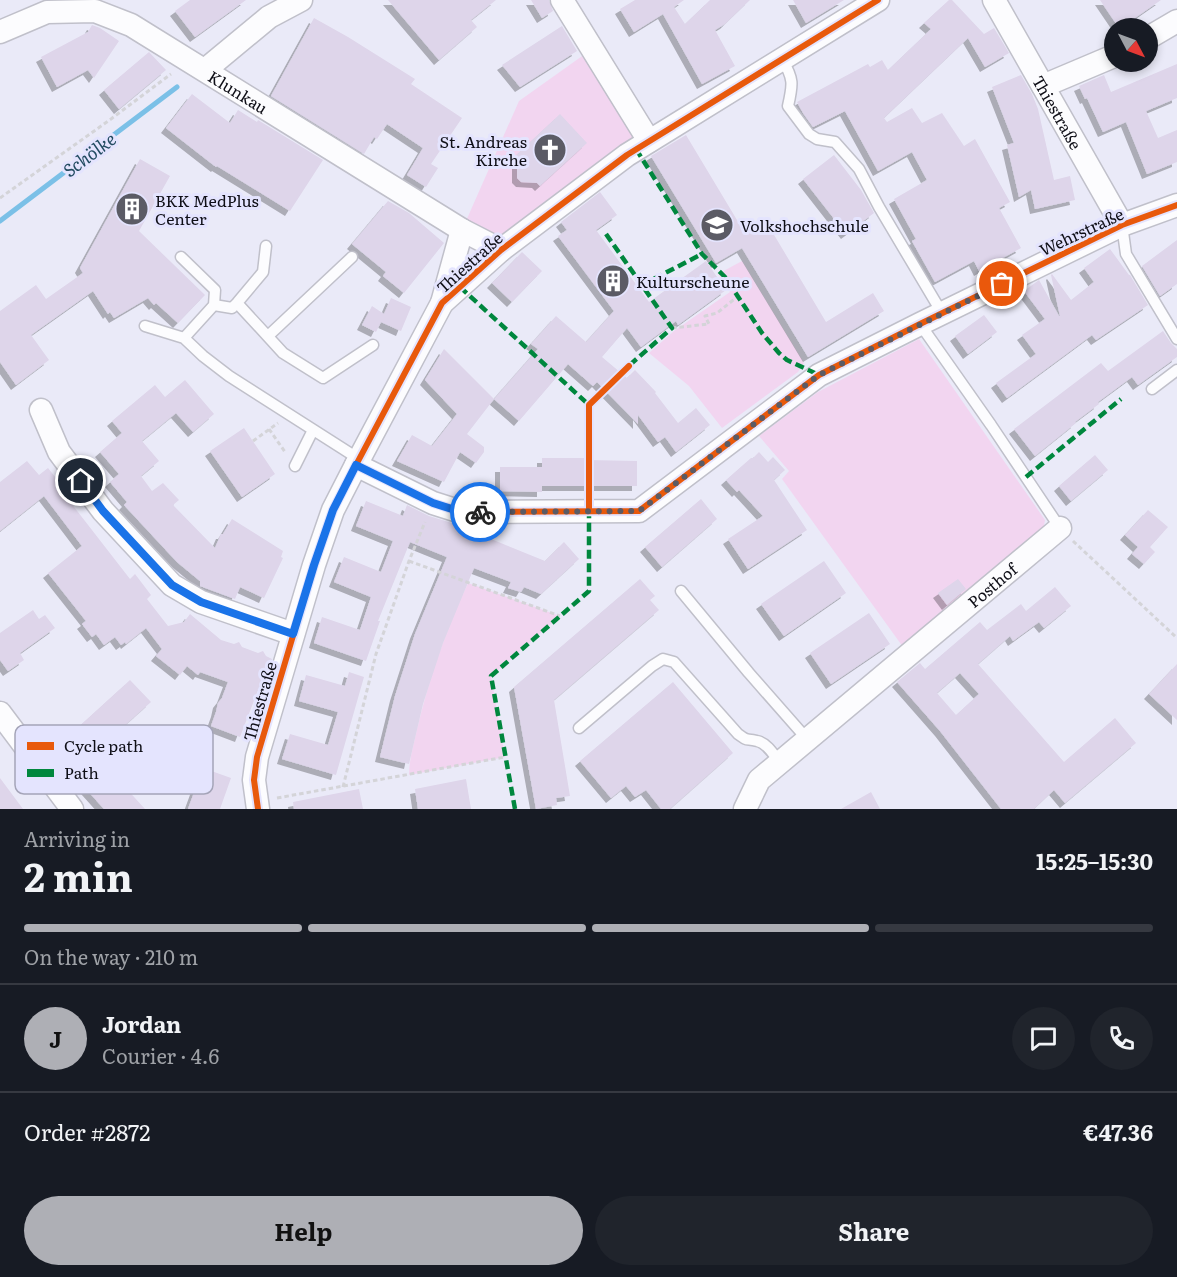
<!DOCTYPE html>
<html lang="en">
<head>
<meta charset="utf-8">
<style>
  body { margin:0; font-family:Literata,serif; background:#20242c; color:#f1f3f6; height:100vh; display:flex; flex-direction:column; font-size:22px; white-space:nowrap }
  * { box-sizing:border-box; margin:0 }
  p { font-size:20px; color:#9ea1a6 }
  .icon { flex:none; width:33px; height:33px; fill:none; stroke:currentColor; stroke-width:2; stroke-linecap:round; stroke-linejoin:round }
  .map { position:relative; height:809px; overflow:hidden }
  .sheet { display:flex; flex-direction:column; background:#171b24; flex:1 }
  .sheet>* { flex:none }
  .needle { width:39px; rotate:131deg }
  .fabs { position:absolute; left:1104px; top:18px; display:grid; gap:12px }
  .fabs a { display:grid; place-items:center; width:54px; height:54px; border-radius:50%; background:#171b24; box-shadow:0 3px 9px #0003; font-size:30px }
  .pin { position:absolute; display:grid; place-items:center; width:51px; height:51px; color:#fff; margin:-26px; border:3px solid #fff; border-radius:50%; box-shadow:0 2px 6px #0007 }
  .courier { position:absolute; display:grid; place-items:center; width:60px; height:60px; margin:-30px; border:4px solid #1a73e8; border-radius:50%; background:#fff; color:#222; box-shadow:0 2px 8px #0007 }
  .summary em { font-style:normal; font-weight:700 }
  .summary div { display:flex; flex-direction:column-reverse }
  .summary { display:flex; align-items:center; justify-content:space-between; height:102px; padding:0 24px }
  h1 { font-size:39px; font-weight:700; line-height:45px }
  .bar { display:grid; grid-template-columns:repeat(4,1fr); gap:9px 6px; align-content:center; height:72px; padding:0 24px }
  .bar i { height:8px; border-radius:4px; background:#363941 }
  .bar .active { background:#aeafb5 }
  .bar p { grid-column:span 4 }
  .line { display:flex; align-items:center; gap:15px; padding:0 24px; border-top:2px solid #363941 }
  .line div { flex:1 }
  .round { display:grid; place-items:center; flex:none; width:63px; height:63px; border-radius:32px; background:#20242c }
  .cta { display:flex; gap:12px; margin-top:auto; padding:12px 24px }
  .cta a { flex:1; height:69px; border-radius:36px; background:#aeafb5; color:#111; font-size:24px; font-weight:700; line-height:69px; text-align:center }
  .cta a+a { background:#20242c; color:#f1f3f6 }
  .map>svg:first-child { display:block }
</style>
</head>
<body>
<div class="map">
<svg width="1177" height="809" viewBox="0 0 1177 809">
  <defs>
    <filter id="shadow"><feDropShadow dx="-5" dy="5" stdDeviation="0" flood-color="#0004"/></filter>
  </defs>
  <rect width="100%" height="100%" fill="#eaeaf8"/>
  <!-- green -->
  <path fill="#f2d5f0" d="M592,49L649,141L501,250L462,230L519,101Z
    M742,261L804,363L798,372L722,428L689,386L649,353L674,331L730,292L718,274Z
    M919,339L1045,520L1043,531L903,647L782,479L789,471L759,436L818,392Z
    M468,583L560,616L491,676L505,757L409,775C409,759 414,744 417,729C429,679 446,629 468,583Z"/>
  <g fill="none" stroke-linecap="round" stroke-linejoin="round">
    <!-- stream -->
    <path stroke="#7bc0e7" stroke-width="5" d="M0,221L177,87"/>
  </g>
  <!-- building -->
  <path fill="#ded5ea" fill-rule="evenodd" filter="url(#shadow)" d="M190,0H246L195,37L175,11Z
    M388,0H496L471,20L477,27L439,60Z
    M531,0H549L553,11L542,18Z
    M635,0H684L674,7L685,24L710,0H750L725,24L715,30L735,66L702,84L663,14L634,32L620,9Z
    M793,0H844L806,23Z
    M949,0H952L984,34L994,28L1009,53L985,67L968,38L884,118L887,122L912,108L922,123L942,113L964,146L975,139L1010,202L999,208L1021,248L979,271L974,261L935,282L912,241L916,239L894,199L927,180L912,152L878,171L845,111L813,127L803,113L797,102L868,64L870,67L882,60L888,70L931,29L924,23Z
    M1100,0H1161L1135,18L1141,27L1139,28H1119Z
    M314,18L348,37L415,79L411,84L462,118L431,164L438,168L426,187L407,175L423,148L387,124L377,139L374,137L364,154L271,96Z
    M92,25L100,28L119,41L94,78L88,70L57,87L41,57L88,32Z
    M562,26L577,51L520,87L502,65Z
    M149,52L166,70L119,109L104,90Z
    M1177,64V98L1146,111L1158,138L1177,130V162L1147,174L1126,122L1103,132L1087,98L1085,99L1079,86L1104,75L1111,92Z
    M1021,75L1032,94L1038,109L1054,180L1070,176L1075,200L1035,209L1031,190L1019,197L1007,145L1014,143L992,87Z
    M192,94L230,123L238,110L257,122L258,120L323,160L290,211L217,166L216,167L166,128Z
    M560,114L587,143L540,186L537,183L521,182L517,178V161L514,157Z
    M686,135L743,230L764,218L826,322L873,293L884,311L808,357L742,248L716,263L651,156Z
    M834,155L861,190L874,213L846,234L803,179Z
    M140,159L170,176L139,231L205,295L178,323L156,303L154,305L148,298L114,318L110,312L108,314L93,291L31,335L49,360L16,385L0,362V311L36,285L46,299L83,273L80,268Z
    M600,192L617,215L596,230L649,302L706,261L726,290L678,325L676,321L641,347L627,328L602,357L627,378L635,370L656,392L655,393L678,423L696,408L710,425L676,452L665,437L658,442L638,415V424L597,382L593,386L568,364L519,421L494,399L538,349L531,344L556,316L586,342L614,311L558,236L567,230L561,222Z
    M388,201L409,213L444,243L404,293L383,276L386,272L352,244Z
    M1177,240V284L1160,296L1142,266Z
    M1110,249L1129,275H1130L1148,305L1096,340L1092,335L1007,398L996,383L1036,354L1022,335L1045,319L1024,291L1039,280L1059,316H1060L1051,275L1052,274L1071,300L1094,282L1084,268Z
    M522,252L542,271L512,302L492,283Z
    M391,298L411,307L401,331L381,322L376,332L362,325L372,306L384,314Z
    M984,315L997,332L968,354L955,336Z
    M1163,331L1171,343L1177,349V357L1138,385L1132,377L1098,402L1099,404L1075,422L1076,423L1035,456L1014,429L1101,363L1108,371Z
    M444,349L494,399L467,434L484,447V452L476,463L460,452L444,482L397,461L412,435L432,446L457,414L425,380Z
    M185,380L214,414L193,432L176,413L142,441L159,461L141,476L152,491L163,483L179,500L173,505L215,548L221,534H223L232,519L283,551L281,557L283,558L264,598L240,587L235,599L200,586V581L177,562L124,505L127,502L110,482L119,474L100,452L122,433L112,421L155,385L165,397Z
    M244,428L275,474L242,497L210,451Z
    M759,452L768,462L773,457L785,470L774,480L807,530L748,569L728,539L763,516L739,490L737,492L726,480L751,458H753Z
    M1095,455L1108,470L1071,501L1059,486Z
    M542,458H586V460L637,461V486H542V492L500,491V467H542Z
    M27,461L39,475L48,468L60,483L57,485L130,579L135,574L151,595L147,599L168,626L184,622L190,614L221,640L234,644L239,642L242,647L258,653L263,651L266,656L272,659L264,687L260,685L240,737L211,726L216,712L218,703L222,698L228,682L200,672L198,675L187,666L180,675L156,656L162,649L146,628L126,644L125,642L121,645L115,637L104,645L96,634L92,637L82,624L86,621L48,573L82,546L44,496L0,531V482Z
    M701,499L717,519L662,567L645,547Z
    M366,501L403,516L407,505L429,516L452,523L545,561L564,542L579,559L541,594L524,587L521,592L508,588L511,582L474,568L443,643L423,704L409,764L380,757L395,696L415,634L447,557L410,542L378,621H380L366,661L314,643L322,617L360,630L371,597L334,582L344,557L381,572L393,541L356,526Z
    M1148,510L1168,527L1150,547L1155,552L1144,564L1132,554L1138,547L1125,535Z
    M824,561L846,593L784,636L761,604Z
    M640,579L655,596L650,600L659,610L554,700L570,796L556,798L557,805L536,809L514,687Z
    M958,579L966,589L947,605L938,593Z
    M1055,587L1071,606L1044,628L1039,622L1013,641L1010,636L978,664L1064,762L1115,718L1136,743L1065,803L1054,790L1034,809H1001L940,731L897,682L920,663L925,669L980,622L987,630L1021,604L1026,611ZM960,673L979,694L956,715L937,693Z
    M33,610L39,619L45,615L55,628L20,653L24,660L8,671L0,660V633Z
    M869,613L890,644L831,684L810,653Z
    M1177,664V720L1149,694Z
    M349,672L364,677L336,775L282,759L290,734L328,745L338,712L299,701L306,675L345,686Z
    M130,680L151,702L94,753L145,809H104L52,751Z
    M673,682L733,753L670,809H661L646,790L635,797L626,786L611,798L580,761Z
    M203,768L231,778L220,809H188Z
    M0,778L23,809H0Z
    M466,779L471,809H418L415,789Z
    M359,789L363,809H294L293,802Z
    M871,792L880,809H841Z"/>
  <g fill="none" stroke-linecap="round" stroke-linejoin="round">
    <!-- service casing -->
    <g stroke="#c0c0ca" stroke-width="13">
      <path id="service" d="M782,59C794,79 793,84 788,106L809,134L817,139L835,142L859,169L879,207L942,313
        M1122,225L1126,254L1177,339
        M181,257L215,290L214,305
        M237,303L283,353L323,378L373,345
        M920,324L991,425L1060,528
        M145,326L184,338L203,356L229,376L359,459
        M268,336L352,257
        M184,338L214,305L232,308L237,303L263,272L266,246
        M1152,389L1177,370
        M295,466L313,430
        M681,591L749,673L807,739
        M579,728L652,666L663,659L674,662L738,734C749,742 745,738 757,741C767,743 774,755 780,763"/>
    </g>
    <!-- minor casing -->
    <g stroke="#c0c0ca" stroke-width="25">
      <g id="minor">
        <path d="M562,0L649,141"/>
        <path id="s1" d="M994,0L1122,225"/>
        <path id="s2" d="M0,32L47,12L95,11L131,25L462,230L501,250"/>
        <path d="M1148,38L1177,21"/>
        <path d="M205,70L269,17L301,0"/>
        <path d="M1043,86L1114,56"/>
        <path d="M442,303L462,230"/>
        <path d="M41,410L59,452L103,511L172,585L201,602L293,634"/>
        <path d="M356,465L433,503L455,510L480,512L639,511L819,375L920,324L1122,225L1177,205"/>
        <path d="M0,713L72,809"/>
        <path d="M258,809L254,780L257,757L314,565L333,510L356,465L442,303L501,250L627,155L878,0"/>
        <path id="s3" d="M745,809L759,780L1060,528"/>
      </g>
    </g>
    <!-- path -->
    <path stroke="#d4d4d8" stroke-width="3" stroke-dasharray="4.5 3" stroke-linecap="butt" d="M0,198L111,119L171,74
      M672,328L709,324L705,316L717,313L737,297
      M269,429L285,452
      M253,441L278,423
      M1073,541L1177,638
      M409,561L560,616
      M343,787L376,654L409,561L425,522
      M277,798L505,757"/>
    <!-- service -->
    <use href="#service" stroke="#fcfcfe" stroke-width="10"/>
    <!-- minor -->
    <use href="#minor" stroke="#fcfcfe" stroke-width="22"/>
    <!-- quiet -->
    <path stroke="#00873e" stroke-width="4.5" stroke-dasharray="9 4.5" stroke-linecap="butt" d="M636,149L702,254L725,277L762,333L779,353L787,360L819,375
      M606,234L672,328L624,370
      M642,285L702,254
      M460,287L589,405
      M1026,477L1121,399
      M515,809L491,676L589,591V508"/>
    <!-- cycleway casing -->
    <g stroke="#e4e4fe" stroke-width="10">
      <path id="cycleway" d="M356,465L433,503L455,510L480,512L639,511L819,375L920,324L1122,225L1177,205
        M589,510V405L629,366
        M258,809L254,780L257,757L314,565L333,510L356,465L442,303L501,250L627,155L878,0"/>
    </g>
    <!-- cycleway -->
    <use href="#cycleway" stroke="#e8590c" stroke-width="6"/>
  </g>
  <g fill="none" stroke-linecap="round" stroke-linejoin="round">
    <!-- done -->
    <path stroke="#5b5b65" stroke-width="6" stroke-dasharray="0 10.8" d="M480,512L639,511L819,375L1002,284"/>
    <!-- route -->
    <path stroke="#1a73e8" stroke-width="8" d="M81,481L103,511L172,585L201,602L293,634L314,565L333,510L356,465L433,503L455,510L480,512"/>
  </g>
  <!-- icons -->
  <defs>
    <g id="church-disc" transform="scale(1.725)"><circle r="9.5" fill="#5b5b65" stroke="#e4e4fe"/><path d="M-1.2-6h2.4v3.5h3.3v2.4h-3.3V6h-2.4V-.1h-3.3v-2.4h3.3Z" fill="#fff"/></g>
    <g id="building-disc" transform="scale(1.725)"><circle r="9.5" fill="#5b5b65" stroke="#e4e4fe"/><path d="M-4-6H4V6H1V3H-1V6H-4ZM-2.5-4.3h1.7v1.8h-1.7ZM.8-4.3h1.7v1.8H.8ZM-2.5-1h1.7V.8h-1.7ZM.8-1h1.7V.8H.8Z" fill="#fff"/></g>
    <g id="university-disc" transform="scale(1.725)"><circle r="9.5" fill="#5b5b65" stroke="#e4e4fe"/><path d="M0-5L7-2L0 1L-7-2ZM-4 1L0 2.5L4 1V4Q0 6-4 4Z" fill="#fff"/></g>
  </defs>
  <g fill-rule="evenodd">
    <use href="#church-disc" x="550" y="150"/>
    <use href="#building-disc" x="132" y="209"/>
    <use href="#university-disc" x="717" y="225"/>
    <use href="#building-disc" x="613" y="281"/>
  </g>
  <g text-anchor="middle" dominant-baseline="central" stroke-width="6" stroke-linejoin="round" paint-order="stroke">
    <!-- street labels -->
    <g font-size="16" fill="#0e0e16" stroke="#e4e4fe">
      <text stroke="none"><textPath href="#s2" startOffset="264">Klunkau</textPath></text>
      <text stroke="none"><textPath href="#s1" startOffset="129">Thiestraße</textPath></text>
      <text transform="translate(1081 231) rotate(-25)">Wehrstraße</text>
      <text transform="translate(469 262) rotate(-42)">Thiestraße</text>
      <text stroke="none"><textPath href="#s3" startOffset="336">Posthof</textPath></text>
      <text transform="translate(259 701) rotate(-74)">Thiestraße</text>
    </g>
    <!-- poi labels -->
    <g font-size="16" fill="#0e0e16" stroke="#e4e4fe" text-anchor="start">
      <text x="527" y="141" text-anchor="end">St. Andreas<tspan x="527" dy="18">Kirche</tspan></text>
      <text x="155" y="200">BKK MedPlus<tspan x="155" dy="18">Center</tspan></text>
      <text x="740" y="225">Volkshochschule</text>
      <text x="636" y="281">Kulturscheune</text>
    </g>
    <!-- water labels -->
    <g font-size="18" font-style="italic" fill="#224b61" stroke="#e4e4fe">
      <text transform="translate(89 154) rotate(-37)">Schölke</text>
    </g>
  </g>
  <!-- legend -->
  <rect x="15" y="725" width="198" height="69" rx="9" fill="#e4e4fe" stroke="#a4a4b8" stroke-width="1.5"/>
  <rect x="27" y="742" width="27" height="8" fill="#e8590c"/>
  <rect x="27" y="769" width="27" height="8" fill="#00873e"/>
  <g font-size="16" fill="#0e0e16">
    <text x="64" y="752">Cycle path</text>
    <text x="64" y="779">Path</text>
  </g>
</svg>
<div class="fabs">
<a><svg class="needle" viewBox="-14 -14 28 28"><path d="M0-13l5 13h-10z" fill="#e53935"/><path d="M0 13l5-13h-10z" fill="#9ea1a6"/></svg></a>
</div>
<div class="pin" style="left:1002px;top:284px;background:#ea580c"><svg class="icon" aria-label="bag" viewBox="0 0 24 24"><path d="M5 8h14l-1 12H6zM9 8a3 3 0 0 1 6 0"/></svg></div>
<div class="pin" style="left:81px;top:481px;background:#1f2937"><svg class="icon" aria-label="home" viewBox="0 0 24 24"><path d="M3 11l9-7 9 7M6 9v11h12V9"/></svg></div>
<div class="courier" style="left:480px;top:512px"><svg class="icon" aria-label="bike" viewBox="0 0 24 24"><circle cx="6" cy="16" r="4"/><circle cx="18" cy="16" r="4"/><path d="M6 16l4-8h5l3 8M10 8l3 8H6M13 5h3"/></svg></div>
</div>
<section class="sheet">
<div class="summary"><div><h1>2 min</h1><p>Arriving in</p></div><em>15:25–15:30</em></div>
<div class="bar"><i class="active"></i><i class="active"></i><i class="active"></i><i></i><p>On the way · 210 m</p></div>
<div class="line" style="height:108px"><b class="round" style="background:#aeafb5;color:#111">J</b><div><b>Jordan</b><p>Courier · 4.6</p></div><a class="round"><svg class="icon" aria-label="chat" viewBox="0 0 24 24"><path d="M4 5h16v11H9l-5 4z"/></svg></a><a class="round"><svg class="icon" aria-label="phone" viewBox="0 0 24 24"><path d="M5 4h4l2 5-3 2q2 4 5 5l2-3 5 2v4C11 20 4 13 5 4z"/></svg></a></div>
<div class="line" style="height:78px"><div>Order #2872</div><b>€47.36</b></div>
<div class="cta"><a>Help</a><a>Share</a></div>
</section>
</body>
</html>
